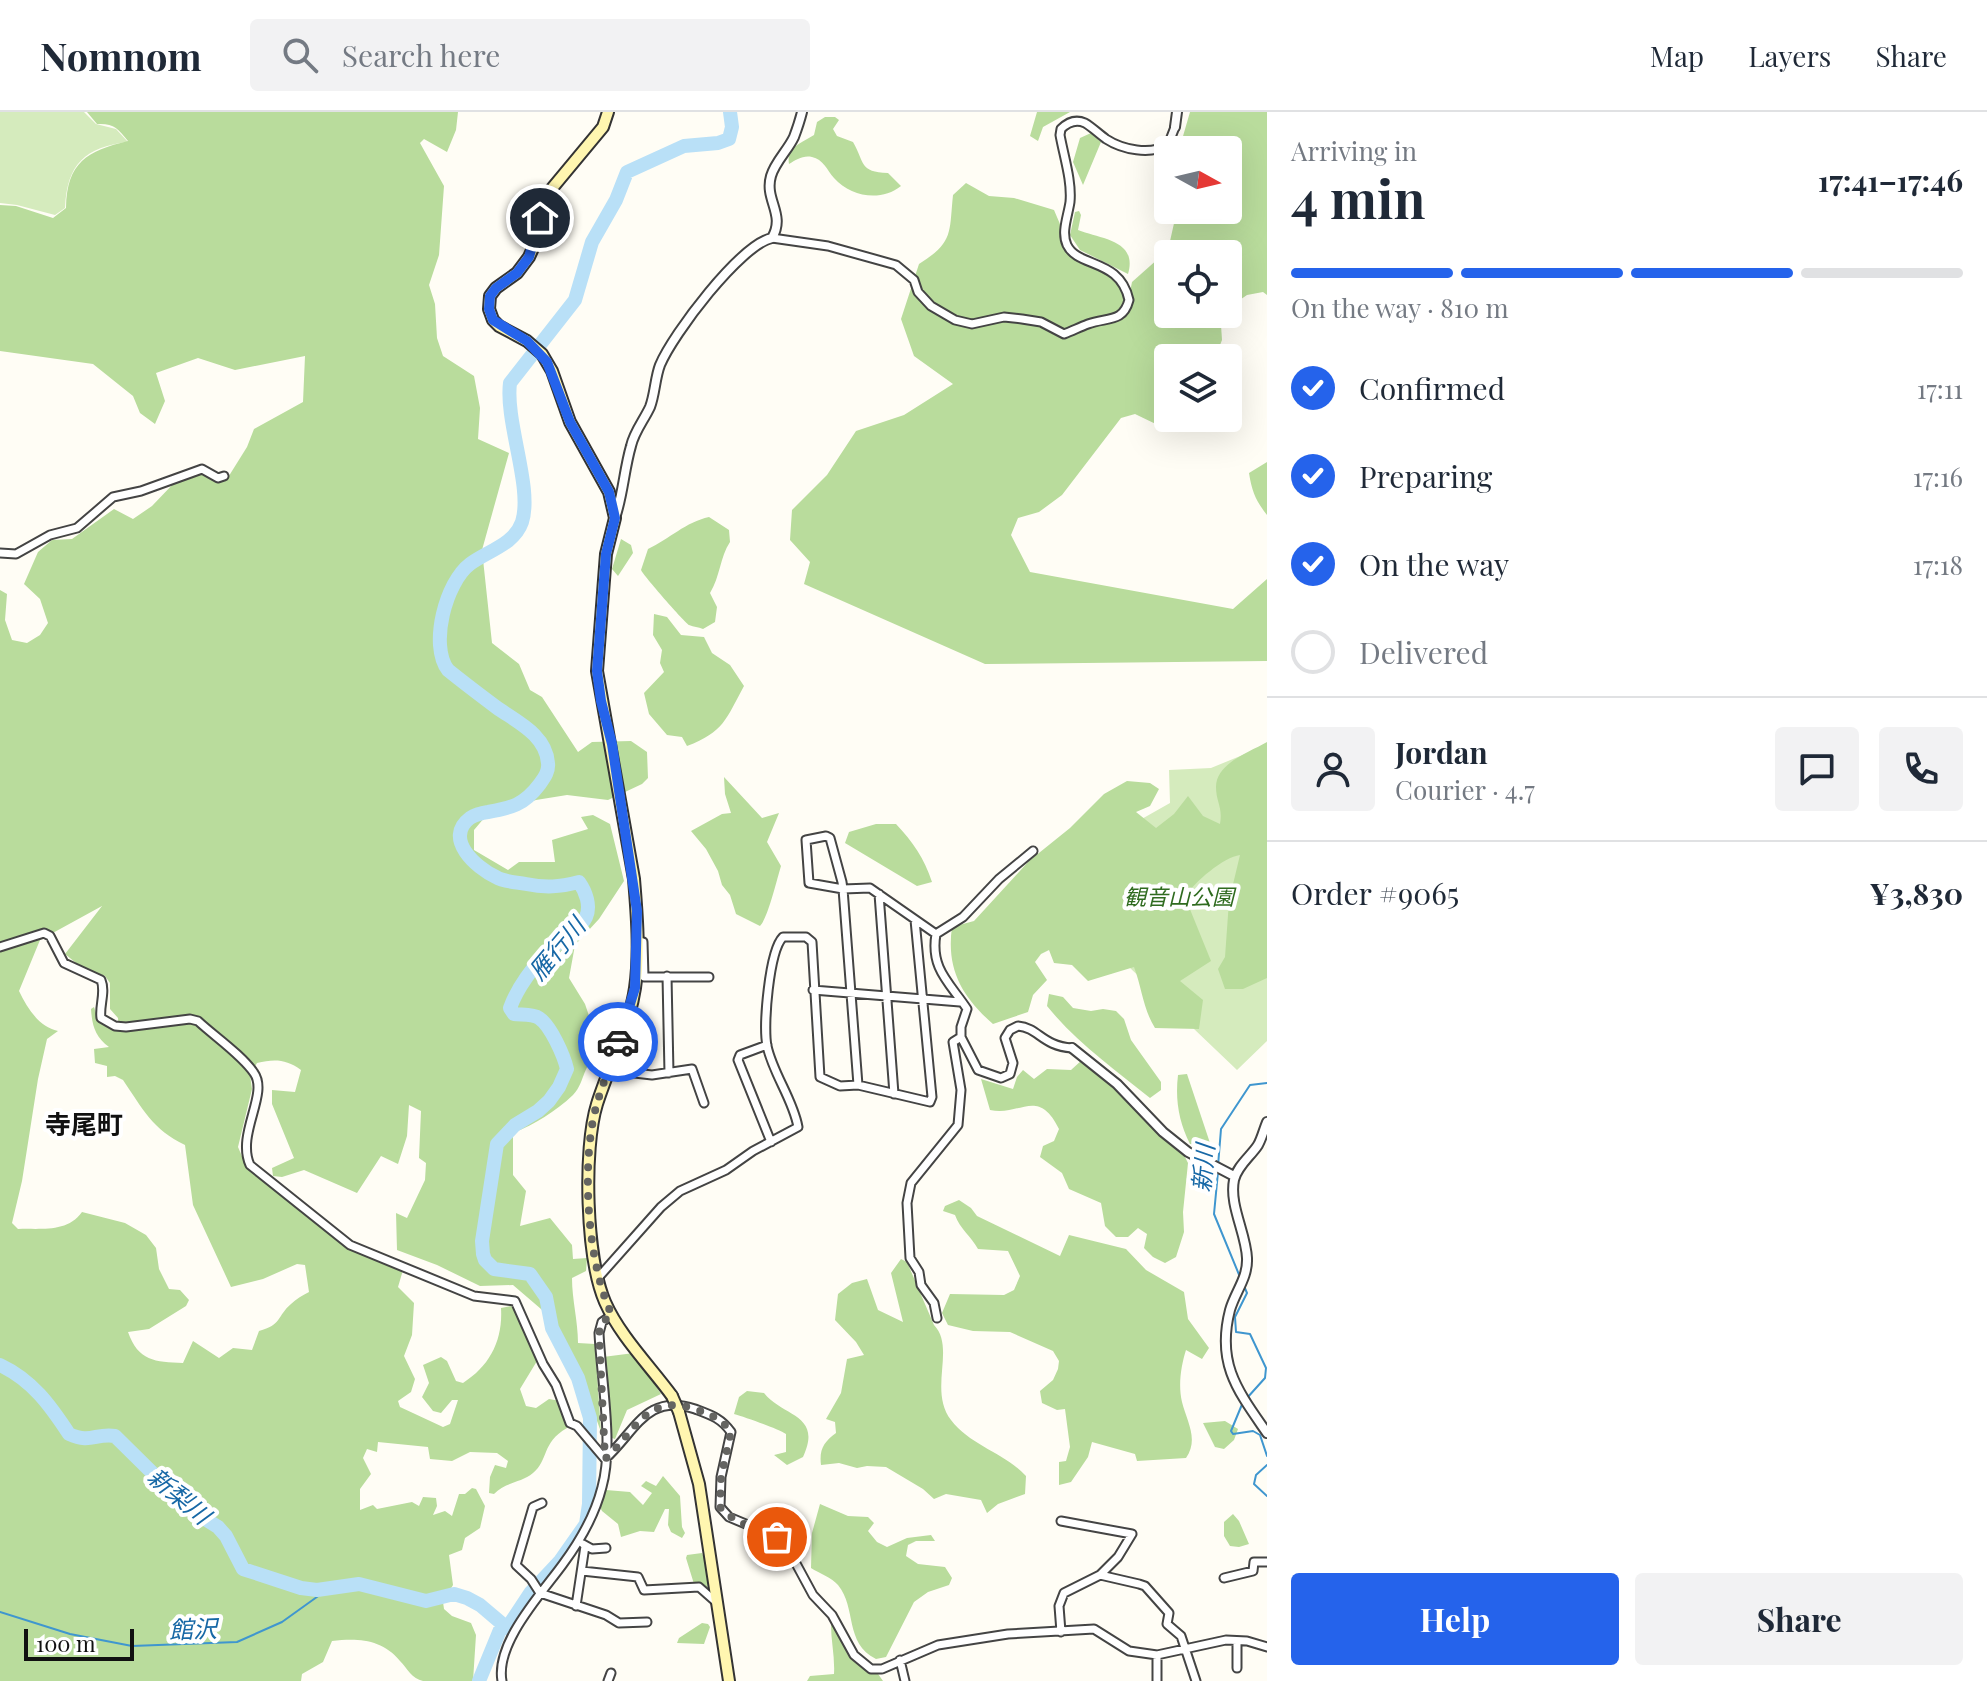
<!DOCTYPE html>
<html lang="en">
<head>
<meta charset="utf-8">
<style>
  body { margin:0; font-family:"Playfair Display","Noto Sans JP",serif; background:#f2f2f3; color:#1f2937; height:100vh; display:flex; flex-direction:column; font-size:30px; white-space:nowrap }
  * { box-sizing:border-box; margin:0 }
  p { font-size:26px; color:#747a83 }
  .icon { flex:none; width:44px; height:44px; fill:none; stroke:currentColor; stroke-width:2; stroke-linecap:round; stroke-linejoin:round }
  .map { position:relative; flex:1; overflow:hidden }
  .panel { display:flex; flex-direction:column; background:#fff; width:720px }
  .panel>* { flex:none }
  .needle { width:52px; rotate:98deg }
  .controls { position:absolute; left:1154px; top:24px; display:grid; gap:16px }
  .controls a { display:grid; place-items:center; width:88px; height:88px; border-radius:8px; background:#fff; box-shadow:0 8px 32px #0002; font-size:40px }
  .scale { position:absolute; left:24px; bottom:20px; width:110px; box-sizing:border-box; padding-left:8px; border:4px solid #111; border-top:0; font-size:22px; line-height:28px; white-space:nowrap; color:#111; -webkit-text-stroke:6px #fff; paint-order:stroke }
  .pin { position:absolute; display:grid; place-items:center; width:68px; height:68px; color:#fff; margin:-34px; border:4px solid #fff; border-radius:50%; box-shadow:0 2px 8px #0007 }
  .courier { position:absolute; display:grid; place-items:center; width:80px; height:80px; margin:-40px; border:6px solid #2563eb; border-radius:50%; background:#fff; color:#222; box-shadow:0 2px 10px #0007 }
  .headline em { font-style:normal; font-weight:700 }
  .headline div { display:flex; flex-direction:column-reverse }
  .headline { display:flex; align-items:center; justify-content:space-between; height:136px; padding:0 24px }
  h1 { font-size:52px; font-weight:700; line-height:60px }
  .bar { display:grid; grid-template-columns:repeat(4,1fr); gap:12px 8px; align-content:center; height:96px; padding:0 24px }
  .bar i { height:10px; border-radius:6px; background:#e0e1e3 }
  .bar .current { background:#2563eb }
  .bar p { grid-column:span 4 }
  .line { display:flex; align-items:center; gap:20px; padding:0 24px; border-top:2px solid #e0e1e3 }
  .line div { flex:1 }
  .round { display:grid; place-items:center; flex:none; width:84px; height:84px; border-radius:8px; background:#f2f2f3 }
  ol { padding:0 24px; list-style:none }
  li { display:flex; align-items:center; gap:24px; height:88px }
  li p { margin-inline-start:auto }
  li .icon { padding:8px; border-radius:50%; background:#2563eb; color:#fff; stroke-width:4 }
  li:last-child { color:#747a83 }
  li i { width:44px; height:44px; border:4px solid #e0e1e3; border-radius:50% }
  .button { display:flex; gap:16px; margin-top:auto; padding:16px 24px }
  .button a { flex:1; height:92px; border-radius:8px; background:#2563eb; color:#fff; font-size:32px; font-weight:700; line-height:92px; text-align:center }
  .button a+a { background:#f2f2f3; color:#1f2937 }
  header { display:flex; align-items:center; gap:48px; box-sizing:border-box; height:112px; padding:0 40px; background:#fff; border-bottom:2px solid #e0e1e3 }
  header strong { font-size:38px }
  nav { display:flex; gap:44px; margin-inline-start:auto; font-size:28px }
  .search { width:560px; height:72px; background:#f2f2f3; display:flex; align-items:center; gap:20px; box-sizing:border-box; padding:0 28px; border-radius:8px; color:#747a83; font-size:30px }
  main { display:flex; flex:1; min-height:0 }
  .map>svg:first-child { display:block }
</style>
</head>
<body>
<header>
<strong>Nomnom</strong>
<div class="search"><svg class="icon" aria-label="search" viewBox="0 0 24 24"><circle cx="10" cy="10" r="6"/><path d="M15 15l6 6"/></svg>Search here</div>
<nav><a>Map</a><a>Layers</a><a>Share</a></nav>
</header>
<main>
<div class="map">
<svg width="1267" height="1569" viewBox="0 0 1267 1569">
  <rect width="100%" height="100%" fill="#fffdf5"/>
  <!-- green -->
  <path fill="#d5ebbd" d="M0,0H84L96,12L116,17L128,30C85,35 67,52 65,96L55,103L17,93L0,91Z
    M1267,633V929L1237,958L1107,834L1048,760L1170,691L1169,658L1211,656Z"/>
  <!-- forest -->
  <path fill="#b9dc9c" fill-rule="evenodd" d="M87,0H458L456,18L447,40L424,27L420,31L444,74L439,143L429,173L435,192L437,226L443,244L474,264L480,296L478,327L509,341L482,438L492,531L519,552L530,578L542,585L578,640L592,630L631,629L647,640L648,666L642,672L608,688L567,683L536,688L485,705L474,718V738L508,758L519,750H555L552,728L588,717L581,705L593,703L610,712L624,769L599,807L575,833L569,866L585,892L602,942C580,953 587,968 573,983C555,1000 535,1012 513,1021V1063L526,1079L520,1114L550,1106L572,1133L573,1147L587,1146L586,1159L572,1166C572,1188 578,1209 578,1231L595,1232L601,1320L575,1248L555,1209L513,1173L480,1174L437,1153L397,1138L396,1101L407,1106L425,1068L426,1051L419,1046L421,999L409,993L407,1024L398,1052L381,1044L357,1081L304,1058L282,1065L273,1064L272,1056L294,1046L272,992V978L295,980L301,958C286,947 274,947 257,951L250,963L252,977L238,1035L247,1056L350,1136L403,1158L398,1175L414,1191L412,1223L404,1244L415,1267L411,1280L398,1289L400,1295L443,1315L450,1312L458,1288H452L441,1301L433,1299L422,1285L429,1271L423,1253L441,1245L447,1249L456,1269L463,1271C490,1254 503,1228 501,1196L511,1194L521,1203L537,1249L520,1277L526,1294L536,1296L549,1287L560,1289L567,1316C541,1331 549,1348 533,1361C521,1371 505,1370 494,1382L489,1381L490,1365L495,1353L506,1356L508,1349L497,1341L470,1340L452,1349L430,1347L428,1335L378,1330L377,1340L367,1337L363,1346L371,1362L360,1377V1398L373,1393L377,1397L412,1390L419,1394L423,1385L436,1386L437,1394L433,1403L445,1399L452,1404L459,1382H465L472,1376L476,1377L485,1394L480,1416L465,1426L462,1438L449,1443L453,1473L443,1490L444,1497L452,1504L471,1511L476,1523L473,1569C457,1569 438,1569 423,1569C412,1567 407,1556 400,1549C382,1527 358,1526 332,1529L323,1550L302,1562L301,1569H0V478L7,482L5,508L12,528L27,531L40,523L48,511L40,487L24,472L38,440L52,428L72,427L114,397L133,407L152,394L174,371L202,362L218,370L227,367L247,335L254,317L303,290L305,244L235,258L198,246L156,261L165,289L155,312L140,301L133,284L93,252L0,239V93L16,94L53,106L66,96C67,50 87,39 128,29C118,16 113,11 97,12ZM102,794L65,842L81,855L105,864L110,871V897L118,906L119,919L99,910L94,895L91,897C92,913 95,925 109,935L94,937L95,951L107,954V965L115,964L123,968C142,996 153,1018 185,1033L193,1093L231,1175L263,1167L297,1152L305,1153L309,1180C303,1183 296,1187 291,1192C277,1204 282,1213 259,1219L252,1238L233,1236L219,1246L193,1229L183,1251C155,1250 138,1249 128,1220L149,1217L186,1194L189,1188L180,1178L169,1177L159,1157L156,1136L146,1123L125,1111L82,1100C67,1121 41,1116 18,1117L12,1111L22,1069L38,967L47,927L58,919C39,915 27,896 19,879L40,828Z
    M1037,0H1070L1043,15L1038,29L1030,24Z
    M1190,0H1267V183L1263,180L1247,183L1228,196V142H1168V202H1224L1221,213L1222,228L1215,246H1168V306H1180L1162,315L1135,302L1121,306L1062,383L1039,400L1018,406L1011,423L1030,460L1233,497L1267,467V549L985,552L804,472L810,450L790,428L792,398L827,363L856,319L904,303L953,272L914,244L901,207L919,152C954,130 949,121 953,83L966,71L989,84L1014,86L1054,98L1071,138L1118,164L1129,185L1132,170L1168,138L1177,98H1228V38H1179Z
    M825,5H835L839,8L833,17L837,24L853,30C865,51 859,60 888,61L901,74C881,90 851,85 834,66C827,58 823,47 812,45C803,43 796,48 789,52C786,35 802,31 814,23L817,10Z
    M1091,21L1101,30L1083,73L1073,50L1080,26Z
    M1079,99L1081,103L1078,118C1101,127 1138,128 1128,162L1080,138L1070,123L1075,100Z
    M1267,350V403C1256,389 1252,380 1249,361Z
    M709,405L729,418L730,430C720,445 720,465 710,481L717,495L715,510L703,517C698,515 694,515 689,513C685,511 643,463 641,458L648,437C669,427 686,410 709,405Z
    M621,427L631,433L633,441L618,464L612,457Z
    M654,502L667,505L681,523L704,525L712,541L730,553L744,574C726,607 724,620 687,634L682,625L667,623L649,602L644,581L664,560L660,551L662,538L653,523Z
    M1267,630V866L1243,877H1225L1218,857L1225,845L1229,789L1240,743C1224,745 1194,770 1185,785L1211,849L1180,869L1203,888L1199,917L1155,916C1143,897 1142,876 1134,855L1088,869L1072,853L1054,851L1049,838L1041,842L1035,850L1047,868L1033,883L1028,900L993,912C962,885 946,857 952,815L974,809L1029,749L1070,716L1104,682L1127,669L1150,671L1159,677L1150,694L1136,700L1156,716L1174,702L1188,684L1203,704L1220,712C1223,695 1216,690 1216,675C1216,651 1250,640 1267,630Z
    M724,665L762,706L779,701L767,730L781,754C777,767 768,806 760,814L736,802L730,783L722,773L718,759L706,737L691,719L722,702L731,701L725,682Z
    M876,712H896C913,730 924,746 932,770L917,774L845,731L849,720Z
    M1049,882L1063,885L1073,896L1091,899L1103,897L1116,899L1124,907L1131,928L1161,970V978L1150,986C1114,957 1076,930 1047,894Z
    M1082,948L1116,977L1158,1021L1183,1041L1188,1051L1183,1100L1184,1120L1176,1145L1165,1151L1153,1145L1144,1136L1147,1122L1138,1116L1128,1125H1116L1105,1114L1101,1091L1069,1077L1062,1061L1040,1045L1043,1034L1054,1029L1059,1017C1038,974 1020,1005 990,998L981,967L1013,977L1017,965L1023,958L1034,967L1047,957L1071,958Z
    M1187,962L1211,1034L1190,1032C1179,1010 1175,988 1178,963Z
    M959,1088L971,1096L977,1104L1060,1144L1069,1123L1126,1137L1146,1158L1184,1180L1188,1207L1209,1236L1202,1247L1186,1238C1181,1254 1178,1273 1182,1290C1187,1310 1199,1327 1186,1346L1137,1349L1135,1342L1092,1330L1088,1345L1071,1370L1059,1373V1350L1066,1349L1070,1335L1065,1297L1057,1298L1042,1291L1040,1279L1053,1268L1058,1257L1059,1249L1053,1239L1010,1220L973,1219L948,1213L942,1201L950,1182L1004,1183L1014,1178L1020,1164L1008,1139L978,1137C971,1124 960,1117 955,1103L943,1099L945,1094Z
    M901,1147L907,1150L934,1213C956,1236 928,1278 951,1308C971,1334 1005,1341 1026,1364L1025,1382L998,1392L987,1401L981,1388L946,1382L934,1387L923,1377L886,1355L867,1354L857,1356L839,1351L821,1353C819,1337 824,1330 836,1321L835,1310L826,1307L841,1281L847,1247L864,1243L856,1230L835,1208L838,1182L852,1171L867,1167L878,1198L903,1210L891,1161Z
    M634,1241L661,1282L627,1298L615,1327L609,1325L603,1245Z
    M747,1279L764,1281C783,1305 823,1302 803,1345L787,1353L774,1343L786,1340V1322C778,1317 745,1305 734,1302L739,1285Z
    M1225,1309L1238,1317L1234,1328L1224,1337L1215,1335L1203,1311Z
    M663,1364L680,1384L682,1415L685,1421L682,1426L671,1420L668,1413L669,1397H665L654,1420L640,1419L621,1425L618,1412L602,1399L599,1393L606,1378L630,1380L643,1393L652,1381L641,1374L646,1369L656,1374Z
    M820,1392L848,1404L868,1405L874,1411L868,1419L877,1430L887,1435L907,1426L931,1423L935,1429H916L908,1433L906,1444L918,1452L945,1455L952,1466L949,1473L928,1480L914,1490L886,1545L876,1547C844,1531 857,1496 838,1473C832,1466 819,1461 811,1456L812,1421Z
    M1233,1402L1239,1409L1249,1432L1239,1435L1230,1434L1224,1424V1410Z
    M702,1441L704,1446L709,1483L694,1472L686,1446L687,1443Z
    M702,1511L708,1512L710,1515L704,1532L677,1531L679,1526Z
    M835,1511C845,1529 852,1560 876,1559L883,1569H807L810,1564L834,1562C835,1545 831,1529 831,1513Z"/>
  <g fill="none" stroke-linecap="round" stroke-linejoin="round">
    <!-- stream -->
    <path stroke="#3f96cf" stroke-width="2" d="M1218,1054L1221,1017L1250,973L1267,971
      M1218,1060L1214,1102L1240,1165
      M1244,1174L1247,1181L1235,1205L1236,1220L1250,1222L1266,1256L1265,1266L1247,1286
      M1243,1290L1231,1319L1233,1322L1253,1319L1260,1323L1267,1344
      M1267,1353L1256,1363L1254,1372L1267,1384
      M0,1500L70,1522L132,1534L237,1530L282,1510L328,1477"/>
    <!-- river -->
    <path stroke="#b9e0f7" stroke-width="14" d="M0,1253C32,1268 50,1293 69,1322C91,1332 95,1321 115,1324L189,1397L218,1415L226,1424L243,1457L301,1476L317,1478L359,1472L426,1489L454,1482L467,1486L480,1493L507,1516
      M479,1569L502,1513L507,1516L531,1480L560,1449L586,1412L589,1392L590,1306L578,1266L552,1216L546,1185L530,1162L494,1157L485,1148L483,1142L482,1129L497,1032L515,1013L538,999L549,989L559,975L567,957C564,944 551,914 539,906C533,902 522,903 514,902L510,896C517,876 534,853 549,839C560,829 579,819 586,805C591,794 586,780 579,770C559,775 546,776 526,772C516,770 504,770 496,765C476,756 443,726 470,706C476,702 481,701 488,700C511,696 524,693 539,673C544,666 549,660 548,651C546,622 515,609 496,595C480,583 464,571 448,558C429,533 446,470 470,452C487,439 514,433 522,410C533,376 505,310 510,271L575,188L592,130L616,88L627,60L684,34L718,31L729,27L732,15L730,0"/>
    <!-- minor casing -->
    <g stroke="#444" stroke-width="11">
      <path id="minor" d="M772,126L828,134L896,153L914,168L918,180L931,194L955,208L972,212L1004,205L1022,207L1041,210L1064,222C1072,219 1080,215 1088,212C1107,205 1123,211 1129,188C1120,146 1078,156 1067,133C1061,120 1068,104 1070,90C1072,69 1064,45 1060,23L1061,17C1068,10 1076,7 1085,11C1092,15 1099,22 1106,27C1123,38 1150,43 1168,33L1175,15
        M0,441L16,442L50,423L77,416L113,385L141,379L202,357L218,366L224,364
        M1033,739L999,767L963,805L936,822C930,857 950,871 967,897L961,915V925L978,958L1001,966L1010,962L1013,951L1005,926L1010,918L1018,914C1039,916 1042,934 1072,936
        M879,782L894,982
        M637,829L643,830L644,865H709
        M0,835L44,821L50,824L64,851L101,868C106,880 99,894 101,906L115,914L126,915L190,907L198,909C214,924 242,943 254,961C269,982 236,1022 250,1053L350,1133L474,1184L515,1189L543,1252L556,1273L570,1311L577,1314L605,1347C636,1319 646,1281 695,1297C711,1303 721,1306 731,1320L721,1365L720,1395L729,1405L777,1425L786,1433L813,1483L832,1503L854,1543L871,1557H882L938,1533L1008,1522L1094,1517L1129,1539L1157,1543L1226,1528L1247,1529L1267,1535
        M667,864L669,961
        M813,878L960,890
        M767,933L740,943L738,948L771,1030
        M608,958L652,963L692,957L704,991
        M858,973L843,777L842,770L830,726L826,724L806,728L809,771L843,777L870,776L936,822
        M597,1167L661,1095L680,1079L726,1058L753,1039L798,1015C793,987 773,962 767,934C763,914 769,839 783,825H806L812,830L820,965L840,974L858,973L930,990L932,985L915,808
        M937,1206L934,1191L921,1173L919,1160L910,1146L907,1091L911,1071L958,1013L961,978L953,930L961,925
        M542,1391L533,1395L516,1453L531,1467L540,1481L606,1503L619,1511L647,1510
        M1061,1409L1132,1422L1118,1445L1100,1463
        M583,1432L592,1437L606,1436
        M582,1459L638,1465L644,1478L699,1475L716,1490
        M1224,1466L1253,1459L1254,1450H1267
        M576,1494L585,1434
        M1061,1520L1059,1494L1064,1481L1100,1463L1139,1472L1145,1474L1169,1501L1167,1512L1181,1524L1196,1569
        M1237,1529V1556
        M1157,1543V1569
        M900,1548L905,1569
        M502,1569C495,1531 542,1481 563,1452C580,1429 595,1403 602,1375C614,1333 601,1266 599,1221L602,1210L612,1203
        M608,1569L611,1561"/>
    </g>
    <!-- tertiary casing -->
    <g stroke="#444" stroke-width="12">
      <path id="tertiary" d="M1175,15L1177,0
        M615,406C623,383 624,358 631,334C634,320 644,308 650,295C655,282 655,266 660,253C673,222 740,133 772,126C786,102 764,88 771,64C775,50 788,38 794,25C797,17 800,8 802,0
        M1072,936L1117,972L1163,1020L1188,1040L1234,1064
        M1267,1010C1264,1017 1262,1026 1258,1033C1251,1044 1237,1054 1234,1068C1229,1093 1246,1121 1247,1146C1248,1166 1235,1180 1230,1198C1216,1252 1238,1279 1267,1321"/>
    </g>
    <!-- secondary casing -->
    <g stroke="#333" stroke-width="14">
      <path id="secondary" d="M608,0L603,15L549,80L543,92L534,134L529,145L517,161L496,176L490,184L489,197L493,208L499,214L527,229L542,242L552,259L570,310L609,380L615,406L606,442L597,559L634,767C637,803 640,841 635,876C629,916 609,954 597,992C583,1037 586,1146 605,1190C620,1224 650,1254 672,1284
        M679,1300L699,1372L729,1569"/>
    </g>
    <!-- minor -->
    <use href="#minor" stroke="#fff" stroke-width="7"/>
    <!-- tertiary -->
    <use href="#tertiary" stroke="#fff" stroke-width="8"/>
    <!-- secondary -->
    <use href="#secondary" stroke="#fff6b0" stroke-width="10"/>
    <!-- secondary-bridge casing -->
    <g stroke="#333" stroke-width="14" stroke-linecap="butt">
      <path id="secondary-bridge" d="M672,1284L679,1300"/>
    </g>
    <!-- secondary-bridge -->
    <use href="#secondary-bridge" stroke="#fff6b0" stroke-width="10"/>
  </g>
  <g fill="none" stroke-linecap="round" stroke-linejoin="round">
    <!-- done -->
    <path stroke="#646461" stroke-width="8" stroke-dasharray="0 14.4" d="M618,930C611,951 602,973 596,995C581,1051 587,1151 612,1203L602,1210L599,1221L605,1347C636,1319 646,1281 695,1297C711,1303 721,1306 731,1320L721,1365L720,1395C735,1412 756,1416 777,1425"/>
    <!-- route -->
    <path stroke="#2563eb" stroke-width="10" d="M540,106L529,145L517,161L496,176L490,184L489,197L493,208L527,229L547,250L570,310L609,380L615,406L606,442L597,559L601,589L612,632L637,799L635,876L618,930"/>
  </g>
  <g text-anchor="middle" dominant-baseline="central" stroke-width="8" stroke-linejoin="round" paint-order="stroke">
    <!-- park labels -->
    <g font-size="22" font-style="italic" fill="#2f6b1f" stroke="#fff">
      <text x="1179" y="784">観音山公園</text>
    </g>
    <!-- water labels -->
    <g font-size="24" font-style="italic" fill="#1768a6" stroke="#fff">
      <text transform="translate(556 836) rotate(-50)">雁行川</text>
      <text transform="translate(1202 1056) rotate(-85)">新川</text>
      <text transform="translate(180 1383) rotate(40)">新梨川</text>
      <text transform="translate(193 1516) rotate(-2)">館沢</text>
    </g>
    <!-- quarter labels -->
    <g font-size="26" font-weight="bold" fill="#111" stroke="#fff">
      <text x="84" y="1011">寺尾町</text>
    </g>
  </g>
</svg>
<div class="controls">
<a><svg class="needle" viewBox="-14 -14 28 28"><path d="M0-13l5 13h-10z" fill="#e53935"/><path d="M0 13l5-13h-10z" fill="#747a83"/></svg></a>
<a><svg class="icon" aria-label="locate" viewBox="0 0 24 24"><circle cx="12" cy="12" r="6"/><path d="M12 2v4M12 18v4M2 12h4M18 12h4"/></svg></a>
<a><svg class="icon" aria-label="layers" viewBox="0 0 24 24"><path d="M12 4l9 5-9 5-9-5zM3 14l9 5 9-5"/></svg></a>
</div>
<div class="scale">100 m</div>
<div class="pin" style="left:777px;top:1425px;background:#ea580c"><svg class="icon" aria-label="bag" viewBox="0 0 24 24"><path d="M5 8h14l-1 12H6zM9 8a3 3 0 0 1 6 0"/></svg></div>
<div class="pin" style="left:540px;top:106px;background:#1f2937"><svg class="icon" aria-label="home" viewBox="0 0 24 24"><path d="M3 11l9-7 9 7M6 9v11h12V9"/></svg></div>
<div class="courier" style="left:618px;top:930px"><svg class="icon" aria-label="car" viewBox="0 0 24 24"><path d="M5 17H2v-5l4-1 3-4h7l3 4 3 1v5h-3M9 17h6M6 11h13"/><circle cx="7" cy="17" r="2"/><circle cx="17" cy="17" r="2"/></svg></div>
</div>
<section class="panel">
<div class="headline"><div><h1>4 min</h1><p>Arriving in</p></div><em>17:41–17:46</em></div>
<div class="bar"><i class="current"></i><i class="current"></i><i class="current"></i><i></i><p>On the way · 810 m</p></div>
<ol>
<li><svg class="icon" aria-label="check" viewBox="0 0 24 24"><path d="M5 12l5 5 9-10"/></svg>Confirmed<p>17:11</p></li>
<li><svg class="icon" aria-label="check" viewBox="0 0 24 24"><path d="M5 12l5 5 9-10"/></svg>Preparing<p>17:16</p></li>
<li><svg class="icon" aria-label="check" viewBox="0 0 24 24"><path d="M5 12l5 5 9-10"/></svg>On the way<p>17:18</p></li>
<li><i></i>Delivered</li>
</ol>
<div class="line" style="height:144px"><a class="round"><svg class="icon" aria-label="person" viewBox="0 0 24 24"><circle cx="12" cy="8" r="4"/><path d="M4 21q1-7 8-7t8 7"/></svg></a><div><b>Jordan</b><p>Courier · 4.7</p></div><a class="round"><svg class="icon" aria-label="chat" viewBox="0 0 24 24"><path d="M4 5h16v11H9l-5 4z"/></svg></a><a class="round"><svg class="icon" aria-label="phone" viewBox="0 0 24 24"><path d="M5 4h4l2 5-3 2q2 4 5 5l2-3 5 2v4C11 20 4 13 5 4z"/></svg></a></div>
<div class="line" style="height:104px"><div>Order #9065</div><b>¥3,830</b></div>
<div class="button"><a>Help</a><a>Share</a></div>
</section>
</main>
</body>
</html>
